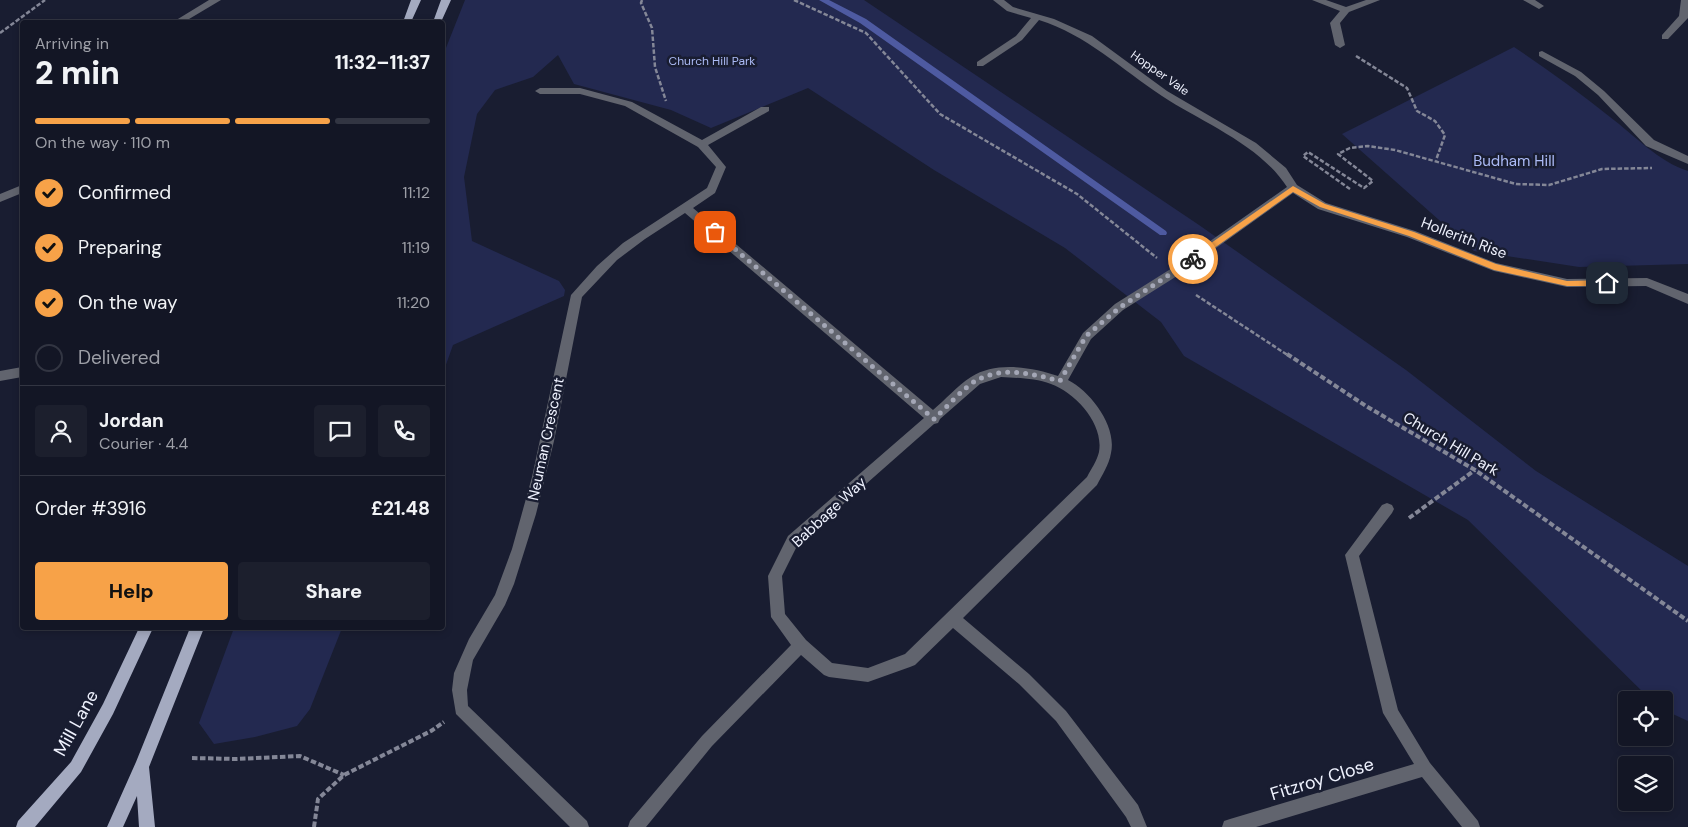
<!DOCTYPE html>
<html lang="en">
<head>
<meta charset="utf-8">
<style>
  body { margin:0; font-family:"DM Sans",sans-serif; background:#1c1f2d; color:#f1f3f6; height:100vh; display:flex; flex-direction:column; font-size:19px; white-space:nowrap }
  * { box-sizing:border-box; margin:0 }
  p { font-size:16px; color:#9d9fa7 }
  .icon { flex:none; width:28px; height:28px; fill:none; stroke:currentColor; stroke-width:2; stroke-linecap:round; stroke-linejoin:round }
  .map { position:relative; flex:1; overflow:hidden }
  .drawer { position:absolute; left:20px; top:20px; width:425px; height:610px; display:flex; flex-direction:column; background:#131625; border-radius:5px; box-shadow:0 2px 8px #0003,0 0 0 1px #323542 }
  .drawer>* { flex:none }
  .tools { position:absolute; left:1618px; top:691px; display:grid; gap:10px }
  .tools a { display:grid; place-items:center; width:55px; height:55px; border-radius:5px; background:#131625; box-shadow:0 2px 8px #0003,0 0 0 1px #323542; font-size:25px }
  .pin { position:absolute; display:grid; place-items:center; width:42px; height:42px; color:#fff; margin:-21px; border-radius:10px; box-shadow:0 2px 8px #0006 }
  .courier { position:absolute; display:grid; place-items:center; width:50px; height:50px; margin:-25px; border:4px solid #f7a248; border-radius:50%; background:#fff; color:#222; box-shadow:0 1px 6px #0007 }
  .summary em { font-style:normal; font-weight:800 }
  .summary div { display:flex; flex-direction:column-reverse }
  .summary { display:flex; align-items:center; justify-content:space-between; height:85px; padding:0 15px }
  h1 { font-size:32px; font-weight:800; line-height:38px }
  .bar { display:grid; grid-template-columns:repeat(4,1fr); gap:8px 5px; align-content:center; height:60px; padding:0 15px }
  .bar i { height:6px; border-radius:4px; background:#323542 }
  .bar .selected { background:#f7a248 }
  .bar p { grid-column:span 4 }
  .line { display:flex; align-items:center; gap:12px; padding:0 15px; border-top:1px solid #323542 }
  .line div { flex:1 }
  .round { display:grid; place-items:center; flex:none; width:52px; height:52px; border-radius:5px; background:#1c1f2d }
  ol { padding:0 15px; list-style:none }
  li { display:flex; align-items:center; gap:15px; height:55px }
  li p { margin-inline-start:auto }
  li .icon { padding:5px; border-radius:50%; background:#f7a248; color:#111; stroke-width:4 }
  li:last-child { color:#9d9fa7 }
  li i { width:28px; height:28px; border:2px solid #323542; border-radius:50% }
  .action { display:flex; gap:10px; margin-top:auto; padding:10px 15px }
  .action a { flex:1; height:58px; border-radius:5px; background:#f7a248; color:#111; font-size:20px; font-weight:800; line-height:58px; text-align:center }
  .action a+a { background:#1c1f2d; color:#f1f3f6 }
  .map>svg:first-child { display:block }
</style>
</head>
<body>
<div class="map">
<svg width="1688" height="827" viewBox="0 0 1688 827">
  <rect width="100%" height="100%" fill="#191d31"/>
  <!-- green -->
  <path fill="#232950" d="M465,0H864L1199,225L1406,370L1536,471L1688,566V721L1664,710V700H1651L1468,520L1184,356L1161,322L1065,248L934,170L808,88L711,128L671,110L574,84L558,55L533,77L495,90L477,114L464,177L472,241L559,281L565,290L564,296L453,345L443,373L442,58Z
    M1514,47C1547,69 1579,92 1610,117C1634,135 1659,162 1688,171V264L1579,267L1474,251L1342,134Z
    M234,628H342L310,709L297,726L255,737L214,744L199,723Z"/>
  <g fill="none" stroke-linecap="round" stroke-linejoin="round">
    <!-- stream -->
    <path fill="#4e5aa1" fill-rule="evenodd" d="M819,0H829L866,19L1166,231L1167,233L1166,235H1160L860,23Z"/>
    <!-- path-far1 -->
    <path stroke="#848797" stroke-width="2.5" stroke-dasharray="4.5 2" stroke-linecap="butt" d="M642,0L641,3L652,28L655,67L666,101
      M794,0L866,33L940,114L1077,194L1157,258
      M0,33L45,0
      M1356,56L1407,88L1417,111L1435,121L1445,135L1436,160
      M1350,189L1303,156L1308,152L1364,188L1373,181L1338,154L1350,148L1368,146L1395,150L1516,184L1549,185L1602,169L1652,168
      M1196,295L1289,356"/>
    <!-- path -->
    <path stroke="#848797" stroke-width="4" stroke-dasharray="5.5 2.5" stroke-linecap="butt" d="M1287,354L1366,406L1475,470L1688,621
      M1409,518L1475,470
      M192,758L235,759L300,756L344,775
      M314,827L318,799L344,775L431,731L444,722"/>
    <!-- street -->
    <path fill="#61646e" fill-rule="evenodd" d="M209,0H221L184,22H173Z
      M993,0H1004L1013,7L1054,19L1092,36L1167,91L1256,143L1286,168L1297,185L1326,203L1415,231L1496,263L1567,279L1647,278L1688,294V304L1646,286L1567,287L1494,271L1407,237L1318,209L1293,193L1177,276L1123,310L1091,339L1068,380C1091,392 1117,426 1111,453C1109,465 1102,475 1097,485L963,618L1029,674L1066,711L1138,805L1147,827H1131L1126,817L1056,721L1019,684L953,628L915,665L910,667L868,682L829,677L824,675L801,655L712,746L646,827H628L630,821L702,736L791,645L771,617L768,576L788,536L924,418L685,213L645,239L617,260L582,297L554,441L536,514L514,584L505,605L473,660L467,690L468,706L587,821L589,827H570L456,714L452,690L454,673L469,639L495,595L512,549L532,477L571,295L597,266L623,243L707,188L716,167L698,147L625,106L580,94H540L535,91L540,88H580L632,102L702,140L761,107H769V111L708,145L726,167L715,193L693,208L933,410C945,400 957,386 971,377C996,361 1031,367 1058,376L1083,333L1115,304L1169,270L1287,187C1259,144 1203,123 1162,96C1121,69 1087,35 1039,20L1022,40L983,66H977V62L1016,36L1031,18L1007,11ZM1001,377C1018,378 1035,378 1051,384C1076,393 1104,424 1099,452C1097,461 1091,469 1087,477L905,654L868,668L832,663L806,640L785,614L782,576L798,544L934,424L938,423L940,419L980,384Z
      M1312,0H1326L1346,7L1366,0H1380L1349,12L1340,23L1345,45L1340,48L1335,45L1330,23L1340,11Z
      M1523,0H1535L1544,6L1539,9Z
      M1681,0H1688V18L1668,39H1662V35L1679,16Z
      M1542,51L1581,72L1604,91L1654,140L1688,156V164L1646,146L1598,95L1575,76L1539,56V52Z
      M22,185V193L0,202V194Z
      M22,367V377L0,381V371Z
      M1387,503L1392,505L1394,509L1392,513L1359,556L1398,710L1430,763L1478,821L1480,827H1462L1422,777L1256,827H1222L1224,821L1230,819L1414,764L1383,713L1345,555L1382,505Z"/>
    <!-- primary -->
    <path fill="#a4aac0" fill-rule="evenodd" d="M411,0H421L411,22H403Z
      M441,0H451L441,22H433Z
      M139,628H153L113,714L81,772L35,827H16L18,821L71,762L103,704Z
      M190,628H204L149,767L155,827H139L137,796L123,827H107L136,762Z"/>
  </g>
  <!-- route -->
  <path fill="#f7a248" d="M1293,186L1325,204L1414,232L1496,264L1567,281L1607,280L1610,283L1607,286H1567L1494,270L1409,236L1320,207L1293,192L1196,261H1191V257Z"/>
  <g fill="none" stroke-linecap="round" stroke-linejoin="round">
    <!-- done -->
    <path stroke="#a4a7b6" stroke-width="5" stroke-dasharray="0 9" d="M715,232L934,419C946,408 964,387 977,380C1004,366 1033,374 1060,381L1086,336L1119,308L1193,259"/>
  </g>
  <g text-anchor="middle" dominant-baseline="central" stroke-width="5" stroke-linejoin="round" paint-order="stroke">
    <!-- far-park labels -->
    <g font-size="12" fill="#acbbf6" stroke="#191d31">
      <text x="712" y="61">Church Hill Park</text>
    </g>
    <!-- far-street labels -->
    <g font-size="12" fill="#eff2fe" stroke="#191d31">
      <text transform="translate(1160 73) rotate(35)">Hopper Vale</text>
    </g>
    <!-- park labels -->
    <g font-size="15" fill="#acbbf6" stroke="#191d31">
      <text x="1514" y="161">Budham Hill</text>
    </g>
    <!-- street labels -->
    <g font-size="15" fill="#eff2fe" stroke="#191d31">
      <text transform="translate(1464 238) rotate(21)">Hollerith Rise</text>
      <text transform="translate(546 439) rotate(-78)">Neuman Crescent</text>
      <text transform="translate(1451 444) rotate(31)">Church Hill Park</text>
      <text transform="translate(829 512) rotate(-43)">Babbage Way</text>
    </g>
    <!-- near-street labels -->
    <g font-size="18" fill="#eff2fe" stroke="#191d31">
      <text transform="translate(76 723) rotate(-61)">Mill Lane</text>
      <text transform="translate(1322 779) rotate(-17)">Fitzroy Close</text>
    </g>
  </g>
</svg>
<div class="tools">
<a><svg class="icon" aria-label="locate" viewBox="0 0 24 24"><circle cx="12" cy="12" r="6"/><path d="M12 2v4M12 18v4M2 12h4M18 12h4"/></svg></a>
<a><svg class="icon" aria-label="layers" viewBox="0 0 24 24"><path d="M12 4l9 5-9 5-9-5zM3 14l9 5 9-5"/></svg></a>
</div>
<div class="pin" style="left:715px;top:232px;background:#ea580c"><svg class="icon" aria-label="bag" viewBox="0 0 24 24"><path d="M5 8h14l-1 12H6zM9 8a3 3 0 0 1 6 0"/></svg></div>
<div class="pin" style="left:1607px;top:283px;background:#1f2937"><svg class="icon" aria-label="home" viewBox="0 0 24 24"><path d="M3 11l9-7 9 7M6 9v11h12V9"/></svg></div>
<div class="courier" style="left:1193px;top:259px"><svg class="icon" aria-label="bike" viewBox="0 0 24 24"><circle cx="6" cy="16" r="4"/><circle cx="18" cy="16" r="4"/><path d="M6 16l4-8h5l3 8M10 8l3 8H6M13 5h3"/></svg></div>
<section class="drawer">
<div class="summary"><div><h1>2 min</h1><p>Arriving in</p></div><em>11:32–11:37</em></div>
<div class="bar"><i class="selected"></i><i class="selected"></i><i class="selected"></i><i></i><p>On the way · 110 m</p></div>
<ol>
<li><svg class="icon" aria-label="check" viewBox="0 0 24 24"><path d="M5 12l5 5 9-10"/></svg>Confirmed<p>11:12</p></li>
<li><svg class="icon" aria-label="check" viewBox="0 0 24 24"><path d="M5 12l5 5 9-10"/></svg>Preparing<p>11:19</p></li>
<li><svg class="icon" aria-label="check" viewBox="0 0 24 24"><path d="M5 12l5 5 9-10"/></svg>On the way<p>11:20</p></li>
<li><i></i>Delivered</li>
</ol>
<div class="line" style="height:90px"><a class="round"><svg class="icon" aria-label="person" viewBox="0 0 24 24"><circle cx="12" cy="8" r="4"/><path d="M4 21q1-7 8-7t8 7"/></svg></a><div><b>Jordan</b><p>Courier · 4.4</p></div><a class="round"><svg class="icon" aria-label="chat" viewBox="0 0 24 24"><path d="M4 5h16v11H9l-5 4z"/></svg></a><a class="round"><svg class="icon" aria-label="phone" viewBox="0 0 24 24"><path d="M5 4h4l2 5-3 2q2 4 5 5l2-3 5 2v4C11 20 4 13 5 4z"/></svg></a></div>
<div class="line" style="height:65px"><div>Order #3916</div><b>£21.48</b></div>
<div class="action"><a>Help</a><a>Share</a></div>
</section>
</div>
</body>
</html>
